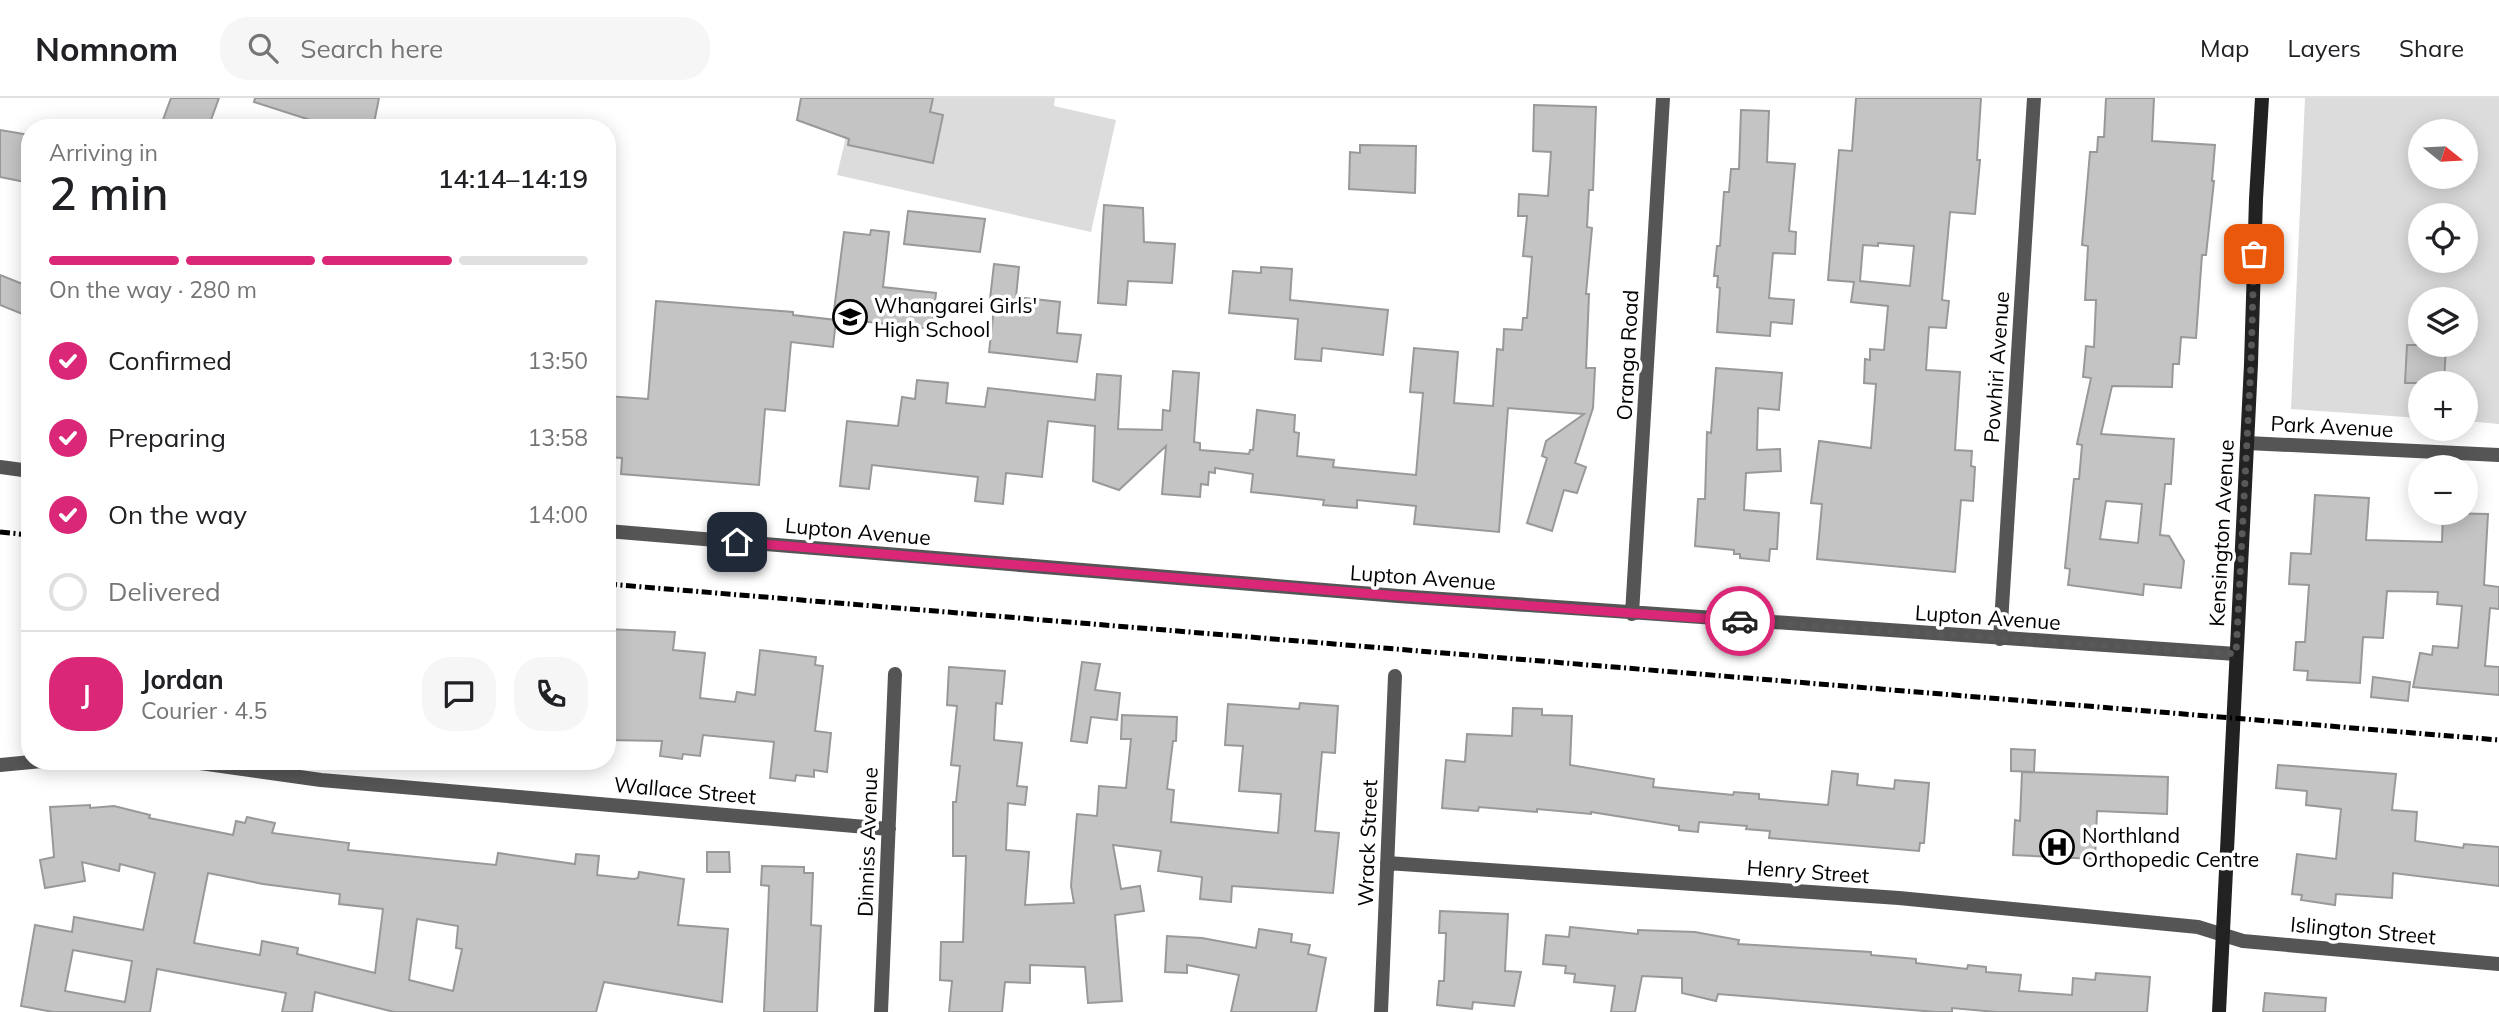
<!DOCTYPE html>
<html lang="en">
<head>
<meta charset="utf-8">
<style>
  body { margin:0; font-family:Mulish,sans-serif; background:#f6f6f6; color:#202124; height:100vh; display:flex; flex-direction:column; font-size:26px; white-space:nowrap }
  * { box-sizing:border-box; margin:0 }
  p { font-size:23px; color:#757577 }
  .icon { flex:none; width:38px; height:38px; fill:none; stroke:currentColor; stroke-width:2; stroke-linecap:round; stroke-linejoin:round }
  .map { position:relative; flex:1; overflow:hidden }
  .drawer { position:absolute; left:21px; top:21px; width:595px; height:651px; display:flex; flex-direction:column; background:#fff; border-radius:28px; box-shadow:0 4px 18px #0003 }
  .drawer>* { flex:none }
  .needle { width:46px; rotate:108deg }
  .fabs { position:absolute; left:2408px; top:21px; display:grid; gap:14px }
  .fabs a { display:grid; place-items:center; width:70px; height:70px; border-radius:50%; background:#fff; box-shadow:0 4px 18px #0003; font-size:35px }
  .pin { position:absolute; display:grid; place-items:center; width:60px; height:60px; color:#fff; margin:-30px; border-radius:14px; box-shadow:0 4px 10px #0006 }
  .courier { position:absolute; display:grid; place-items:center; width:70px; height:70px; margin:-35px; border:5px solid #db2777; border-radius:50%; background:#fff; color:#222; box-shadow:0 2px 9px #0007 }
  .headline em { font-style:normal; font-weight:600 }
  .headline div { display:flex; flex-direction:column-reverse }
  .headline { display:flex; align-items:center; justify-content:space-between; height:119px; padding:0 28px }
  h1 { font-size:46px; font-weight:600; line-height:52px }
  .bar { display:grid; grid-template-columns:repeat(4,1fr); gap:10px 7px; align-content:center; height:84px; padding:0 28px }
  .bar i { height:9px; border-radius:5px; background:#e0e0e0 }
  .bar .active { background:#db2777 }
  .bar p { grid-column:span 4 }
  .line { display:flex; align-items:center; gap:18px; padding:0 28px; border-top:2px solid #e0e0e0 }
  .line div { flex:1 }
  .round { display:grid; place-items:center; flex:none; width:74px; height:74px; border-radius:28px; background:#f6f6f6 }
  ol { padding:0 28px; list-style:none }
  li { display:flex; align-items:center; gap:21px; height:77px }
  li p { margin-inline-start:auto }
  li .icon { padding:7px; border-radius:50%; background:#db2777; color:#fff; stroke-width:4 }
  li:last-child { color:#757577 }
  li i { width:38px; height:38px; border:4px solid #e0e0e0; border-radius:50% }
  header { display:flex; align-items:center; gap:42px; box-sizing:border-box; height:98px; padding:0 35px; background:#fff; border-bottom:2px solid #e0e0e0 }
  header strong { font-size:33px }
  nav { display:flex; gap:38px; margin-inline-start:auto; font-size:24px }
  .search { width:490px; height:63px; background:#f6f6f6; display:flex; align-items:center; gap:18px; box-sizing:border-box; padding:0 24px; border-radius:28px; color:#757577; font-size:26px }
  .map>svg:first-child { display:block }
</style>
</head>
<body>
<header>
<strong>Nomnom</strong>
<div class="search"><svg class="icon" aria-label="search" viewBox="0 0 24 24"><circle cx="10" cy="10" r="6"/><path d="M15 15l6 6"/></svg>Search here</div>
<nav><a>Map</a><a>Layers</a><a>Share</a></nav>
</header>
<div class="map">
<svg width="2499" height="914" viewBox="0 0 2499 914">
  <rect width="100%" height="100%" fill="#fff"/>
  <!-- green -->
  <path fill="#dcdcdc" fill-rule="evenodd" d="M855,0H1055L1054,8L1116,22L1091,134L837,77Z
    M2305,0H2499V326L2466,323V285H2420V320L2291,311ZM2420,33H2466V79H2420ZM2420,117H2466V163H2420ZM2420,201H2466V247H2420Z"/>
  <!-- building -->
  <path fill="#c4c4c4" stroke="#999" stroke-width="2" fill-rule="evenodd" d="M171,0H219L208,30H160Z
    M255,0H379L373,30H335L254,4Z
    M801,0H933L930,14L943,17L933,65L848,47L849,41L797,22Z
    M1856,0H1981L1977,62H1980L1975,116L1950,114L1942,202L1949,203L1946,230L1929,229L1926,272L1960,274L1955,352L1972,353L1971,368L1975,369L1973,403L1961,402L1955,474L1817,461L1822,406L1811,405L1819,343L1871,350L1876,286L1864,285L1865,261L1870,262V251L1884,252L1888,208L1851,204L1854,184L1828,182L1839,52L1852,53ZM1878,145L1914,148L1910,188L1860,183L1863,147L1878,148Z
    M2106,0H2154L2152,43L2215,47L2212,83H2214L2206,157H2202L2196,240L2181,239L2179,266H2173L2172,289L2112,288L2101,336L2174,341L2171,386H2165L2160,437L2169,438L2184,463L2181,490L2144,486L2143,497L2068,487L2070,471L2065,470L2074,381H2079L2082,347L2077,346L2091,280L2083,279L2086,248L2094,249L2096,202H2085L2088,148L2082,147L2090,54H2097L2098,39H2104ZM2106,403L2142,406L2138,445L2100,441Z
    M1534,7L1596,9L1593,92H1589L1587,129L1592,130L1586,196H1589L1586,270H1595L1593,310L1575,365L1586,369L1577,395L1564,392L1552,433L1527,425L1547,360L1542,358L1546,343L1584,316L1508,310L1499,434L1414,426L1416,408L1357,402V410L1323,407L1324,402L1251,394L1253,376L1215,370V375L1209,374L1208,387L1201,386L1200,399L1162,396L1166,348L1119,392L1093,383L1095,328L1048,323L1042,379L1006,375L1003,406L975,403L978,379L872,367L869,391L840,388L847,323L898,328L902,299L915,301L917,282L948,285L946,305L985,309L988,290L1095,302L1097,276L1121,278L1118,331L1162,332L1163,312L1170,313L1173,273L1199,275L1194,344L1200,345V352L1249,356L1250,352H1253L1257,312L1295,317L1294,334L1299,335L1297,358L1334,362L1333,369L1416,377L1423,295L1410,294L1414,250L1458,254L1454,305L1493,308L1497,251L1503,252L1504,231L1522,232L1523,220H1527L1532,159L1523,158L1527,118H1518L1519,96L1548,98L1551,54L1533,53Z
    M1741,12L1769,13L1767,64L1795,66L1789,133L1796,134L1795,156L1773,155L1769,200L1794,202L1792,226L1771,224L1770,238L1717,234L1720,190L1717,189L1718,178H1714L1717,148H1720L1724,94H1729L1731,71H1739Z
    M0,32L30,37V85L0,79Z
    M1360,47L1416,48L1415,95L1349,91L1350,54L1360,55Z
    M1104,107L1143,110L1144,144L1175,146L1172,185L1128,183L1126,207L1098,205Z
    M908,113L985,121L980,154L904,146Z
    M871,132L889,134L883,189L936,195L932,231L833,220L844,134L870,137Z
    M994,166L1019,169L1016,199L1060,204L1057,235L1081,237L1077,264L989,254L994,210H989Z
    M1261,169L1292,171L1290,202L1388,212L1383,257L1322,250L1321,263L1295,261L1298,221L1229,215L1233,173L1261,175Z
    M0,177L30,189V219L0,207Z
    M656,203L793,214V217L836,222L833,249L791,244L785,313L765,311L759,387L621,376L622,360L607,359V298L648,301Z
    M2407,247H2446L2444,285H2405Z
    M1716,270L1782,275L1779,312L1758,310L1757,352L1780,351L1781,373L1746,375L1744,412L1779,415L1777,451H1770L1769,463L1740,460V456H1734V452L1695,448L1698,401H1705L1707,334L1711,335Z
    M2315,397L2369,400L2366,442L2442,444L2443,415L2488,416L2484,487L2499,489V511L2490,510L2485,568L2499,569V597L2413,589L2420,555L2432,557L2433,548L2458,550L2462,508L2437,506L2438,494L2387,493L2383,540L2363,539L2360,585L2307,582L2308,573L2294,572L2296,544H2305L2309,487L2289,486L2291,455L2311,456Z
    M607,531L675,534L673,552L705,555L700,600L735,604L737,594L755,597L760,552L816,559L815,567L823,568L815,633L831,635L827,674L814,672V679L796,677L795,683L770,680L774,644L703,637L700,658L683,656L682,661L660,658L662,643L607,642Z
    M1082,564L1100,566L1095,592L1120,595L1117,622L1091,619L1087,645L1071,643Z
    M949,569L1005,573L1002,606L996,605L994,642L1022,645L1017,688L1027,689L1025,707L1008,705L1006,752L1029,754L1025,807L1074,805L1071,788L1077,716L1097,718L1099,688L1126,690L1131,641H1121L1122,617L1177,619L1176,643H1173L1167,691L1174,692L1171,724L1278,735L1281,696L1239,693L1243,648L1225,647L1228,606L1299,611L1300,605L1338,608L1335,655L1322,654L1315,733L1339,735L1333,795L1232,788L1231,804L1200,801L1202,779L1158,773L1161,753L1113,747L1121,791L1140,788L1144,813L1115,817L1122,903L1088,905L1085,869L1030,867V885L1005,884L1002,914H949L952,883L940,882L941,844H963L966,758H953V704H956L960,668L951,667L957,608L947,607Z
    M2373,579L2410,584L2408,603L2371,599Z
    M1513,610L1542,611V617L1572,618L1570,667L1654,681L1653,689L1733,697L1734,694L1759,696V701L1828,707L1832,673L1858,676L1857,687L1894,691L1895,682L1929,685L1924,745H1920L1919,753L1769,740L1770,733L1746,731L1747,728L1699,724L1698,734L1679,732V728L1591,714V716L1537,711V714L1479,709L1478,713L1442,710L1446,662L1465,664L1467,636L1512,638Z
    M2011,651L2035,652L2034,674L2011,673Z
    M2278,667L2396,676L2392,712L2417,714L2415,743L2463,750L2464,746L2499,749V788L2393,775L2392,800L2336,796L2335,807L2301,802L2302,797L2292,796L2297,756L2336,761L2341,711L2306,707L2307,693L2276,690Z
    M2022,674L2168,679L2167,716L2097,713L2095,761L2013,757L2015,722L2020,723Z
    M90,707V710L114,708L150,717L149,720L233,737L236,723L245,725L247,719L275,725L272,735L349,745L348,752L496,767L498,755L575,766L576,756L599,758L597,777L634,781L638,780L639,774L684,781L678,827L728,831L722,904L604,884L596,914H394L315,894L312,914H282L286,895L157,871L150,914H53L21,908L35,827L72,834L74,819L143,832L155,775L120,766L119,773L82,764L85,783L45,790L40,762L54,759L50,709ZM208,775L263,786L340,796L339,806L383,811L375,875L297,856L298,850L262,843L260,857L194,845ZM417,821L458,828L456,850L462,851L453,893L409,882ZM73,852L132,863L125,904L65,893Z
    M707,754H729L730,774H707Z
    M762,768L804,769V775H813L811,827L821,828L817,914H764L769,788L761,787Z
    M1440,813L1508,816L1505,873L1521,874L1514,908L1473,904L1472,911L1437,907L1439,883H1444L1446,835H1439Z
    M1570,829L1638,836V832L1695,834L1739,842L1738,846L1871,854V857L1916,861V865L1967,871L1968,867L1986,869V874L2021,877L2019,893L2072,897L2073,880L2095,882L2096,875L2150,879L2147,914H1996L1952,910V914H1936L1718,896L1716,903L1682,895V880L1642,878L1635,914H1611L1615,888L1574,884L1575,876L1565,875L1566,868L1543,866L1546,837L1569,839Z
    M1259,831L1292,836L1291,844L1310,847L1308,856L1326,860L1316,914H1231L1239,877L1187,867V875L1165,874L1167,838L1202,840L1256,850Z
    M2265,895L2326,900L2325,914H2263Z"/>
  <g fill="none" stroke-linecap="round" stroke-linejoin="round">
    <!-- minor -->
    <path stroke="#555" stroke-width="14" d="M2247,345L2499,357
      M0,369L30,373
      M607,433L1398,498L2236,556
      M1632,516L1663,0
      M2000,541L2034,0
      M186,663L321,682L889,731
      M0,667L42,663
      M1387,765L1899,800L2198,829L2243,843L2499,866
      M881,914L895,576
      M1381,914L1395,578"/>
    <!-- secondary -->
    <path stroke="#222" stroke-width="14" d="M2219,914L2251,266L2256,101L2262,0"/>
    <!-- rail -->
    <path stroke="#000" stroke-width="5" stroke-dasharray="10 3.5 2 3.5" stroke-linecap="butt" d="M0,434L30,437
      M607,486L2499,642"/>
  </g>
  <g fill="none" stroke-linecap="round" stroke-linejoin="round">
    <!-- done -->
    <path stroke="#595959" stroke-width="7" stroke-dasharray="0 12.6" d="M1740,523L2236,556L2251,266L2254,156"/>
    <!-- route -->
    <path stroke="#db2777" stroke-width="9" d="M737,444L1398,498L1740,523"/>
  </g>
  <!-- icons -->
  <defs>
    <g id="school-ring" transform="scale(1.75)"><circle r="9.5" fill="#fff" stroke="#000" stroke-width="1.5"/><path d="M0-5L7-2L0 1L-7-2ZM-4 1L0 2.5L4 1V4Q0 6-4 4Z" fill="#000"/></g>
    <g id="hospital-ring" transform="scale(1.75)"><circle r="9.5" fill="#fff" stroke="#000" stroke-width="1.5"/><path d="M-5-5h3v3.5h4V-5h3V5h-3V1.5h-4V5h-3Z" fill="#000"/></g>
  </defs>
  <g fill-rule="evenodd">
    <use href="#school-ring" x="850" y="219"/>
    <use href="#hospital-ring" x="2057" y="749"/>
  </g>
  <g text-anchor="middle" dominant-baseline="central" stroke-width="7" stroke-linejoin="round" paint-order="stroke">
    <!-- poi labels -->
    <g font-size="21" fill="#000" stroke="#fff" text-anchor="start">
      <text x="874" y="207">Whangarei Girls'<tspan x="874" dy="24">High School</tspan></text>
      <text x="2082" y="737">Northland<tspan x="2082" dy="24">Orthopedic Centre</tspan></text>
    </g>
    <!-- street labels -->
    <g font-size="21" fill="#000" stroke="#fff">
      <text transform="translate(1627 257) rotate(-87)">Oranga Road</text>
      <text transform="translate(1996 269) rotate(-86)">Powhiri Avenue</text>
      <text transform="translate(2332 328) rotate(3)">Park Avenue</text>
      <text transform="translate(858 433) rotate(5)">Lupton Avenue</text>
      <text transform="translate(2221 435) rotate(-87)">Kensington Avenue</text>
      <text transform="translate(1423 479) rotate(4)">Lupton Avenue</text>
      <text transform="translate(1988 519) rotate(4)">Lupton Avenue</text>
      <text transform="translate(685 692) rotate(5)">Wallace Street</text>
      <text transform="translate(867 744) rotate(-88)">Dinniss Avenue</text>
      <text transform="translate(1367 745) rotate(-88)">Wrack Street</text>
      <text transform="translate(1808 773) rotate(4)">Henry Street</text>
      <text transform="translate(2363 832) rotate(5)">Islington Street</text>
    </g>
  </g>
</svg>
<div class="fabs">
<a><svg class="needle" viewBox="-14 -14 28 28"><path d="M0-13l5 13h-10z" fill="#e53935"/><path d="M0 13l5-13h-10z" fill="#757577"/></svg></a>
<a><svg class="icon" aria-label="locate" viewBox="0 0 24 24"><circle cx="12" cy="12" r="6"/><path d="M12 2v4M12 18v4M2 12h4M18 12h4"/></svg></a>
<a><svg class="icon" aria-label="layers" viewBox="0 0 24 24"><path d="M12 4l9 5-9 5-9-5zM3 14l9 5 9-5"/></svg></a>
<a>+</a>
<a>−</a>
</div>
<div class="pin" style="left:2254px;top:156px;background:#ea580c"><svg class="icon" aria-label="bag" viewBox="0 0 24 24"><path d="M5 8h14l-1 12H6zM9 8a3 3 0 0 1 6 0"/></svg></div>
<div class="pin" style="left:737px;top:444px;background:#1f2937"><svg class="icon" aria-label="home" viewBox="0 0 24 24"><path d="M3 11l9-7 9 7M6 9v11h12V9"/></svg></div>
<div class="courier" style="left:1740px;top:523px"><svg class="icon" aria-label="car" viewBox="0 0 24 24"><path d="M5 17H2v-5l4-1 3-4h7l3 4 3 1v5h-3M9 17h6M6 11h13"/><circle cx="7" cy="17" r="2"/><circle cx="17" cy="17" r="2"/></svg></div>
<section class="drawer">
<div class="headline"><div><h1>2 min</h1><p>Arriving in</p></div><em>14:14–14:19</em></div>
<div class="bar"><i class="active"></i><i class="active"></i><i class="active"></i><i></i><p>On the way · 280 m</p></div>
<ol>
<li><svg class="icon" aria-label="check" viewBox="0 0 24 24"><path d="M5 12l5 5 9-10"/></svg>Confirmed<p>13:50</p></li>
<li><svg class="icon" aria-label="check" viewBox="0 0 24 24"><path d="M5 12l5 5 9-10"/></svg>Preparing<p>13:58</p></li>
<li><svg class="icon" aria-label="check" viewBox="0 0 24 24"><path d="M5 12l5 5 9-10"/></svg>On the way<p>14:00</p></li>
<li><i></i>Delivered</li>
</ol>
<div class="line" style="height:126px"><b class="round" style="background:#db2777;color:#fff">J</b><div><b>Jordan</b><p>Courier · 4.5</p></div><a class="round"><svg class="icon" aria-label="chat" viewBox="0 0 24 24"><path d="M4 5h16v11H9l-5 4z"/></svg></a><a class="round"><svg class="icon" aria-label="phone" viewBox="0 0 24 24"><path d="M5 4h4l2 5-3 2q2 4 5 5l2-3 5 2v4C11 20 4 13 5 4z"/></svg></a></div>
</section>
</div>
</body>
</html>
